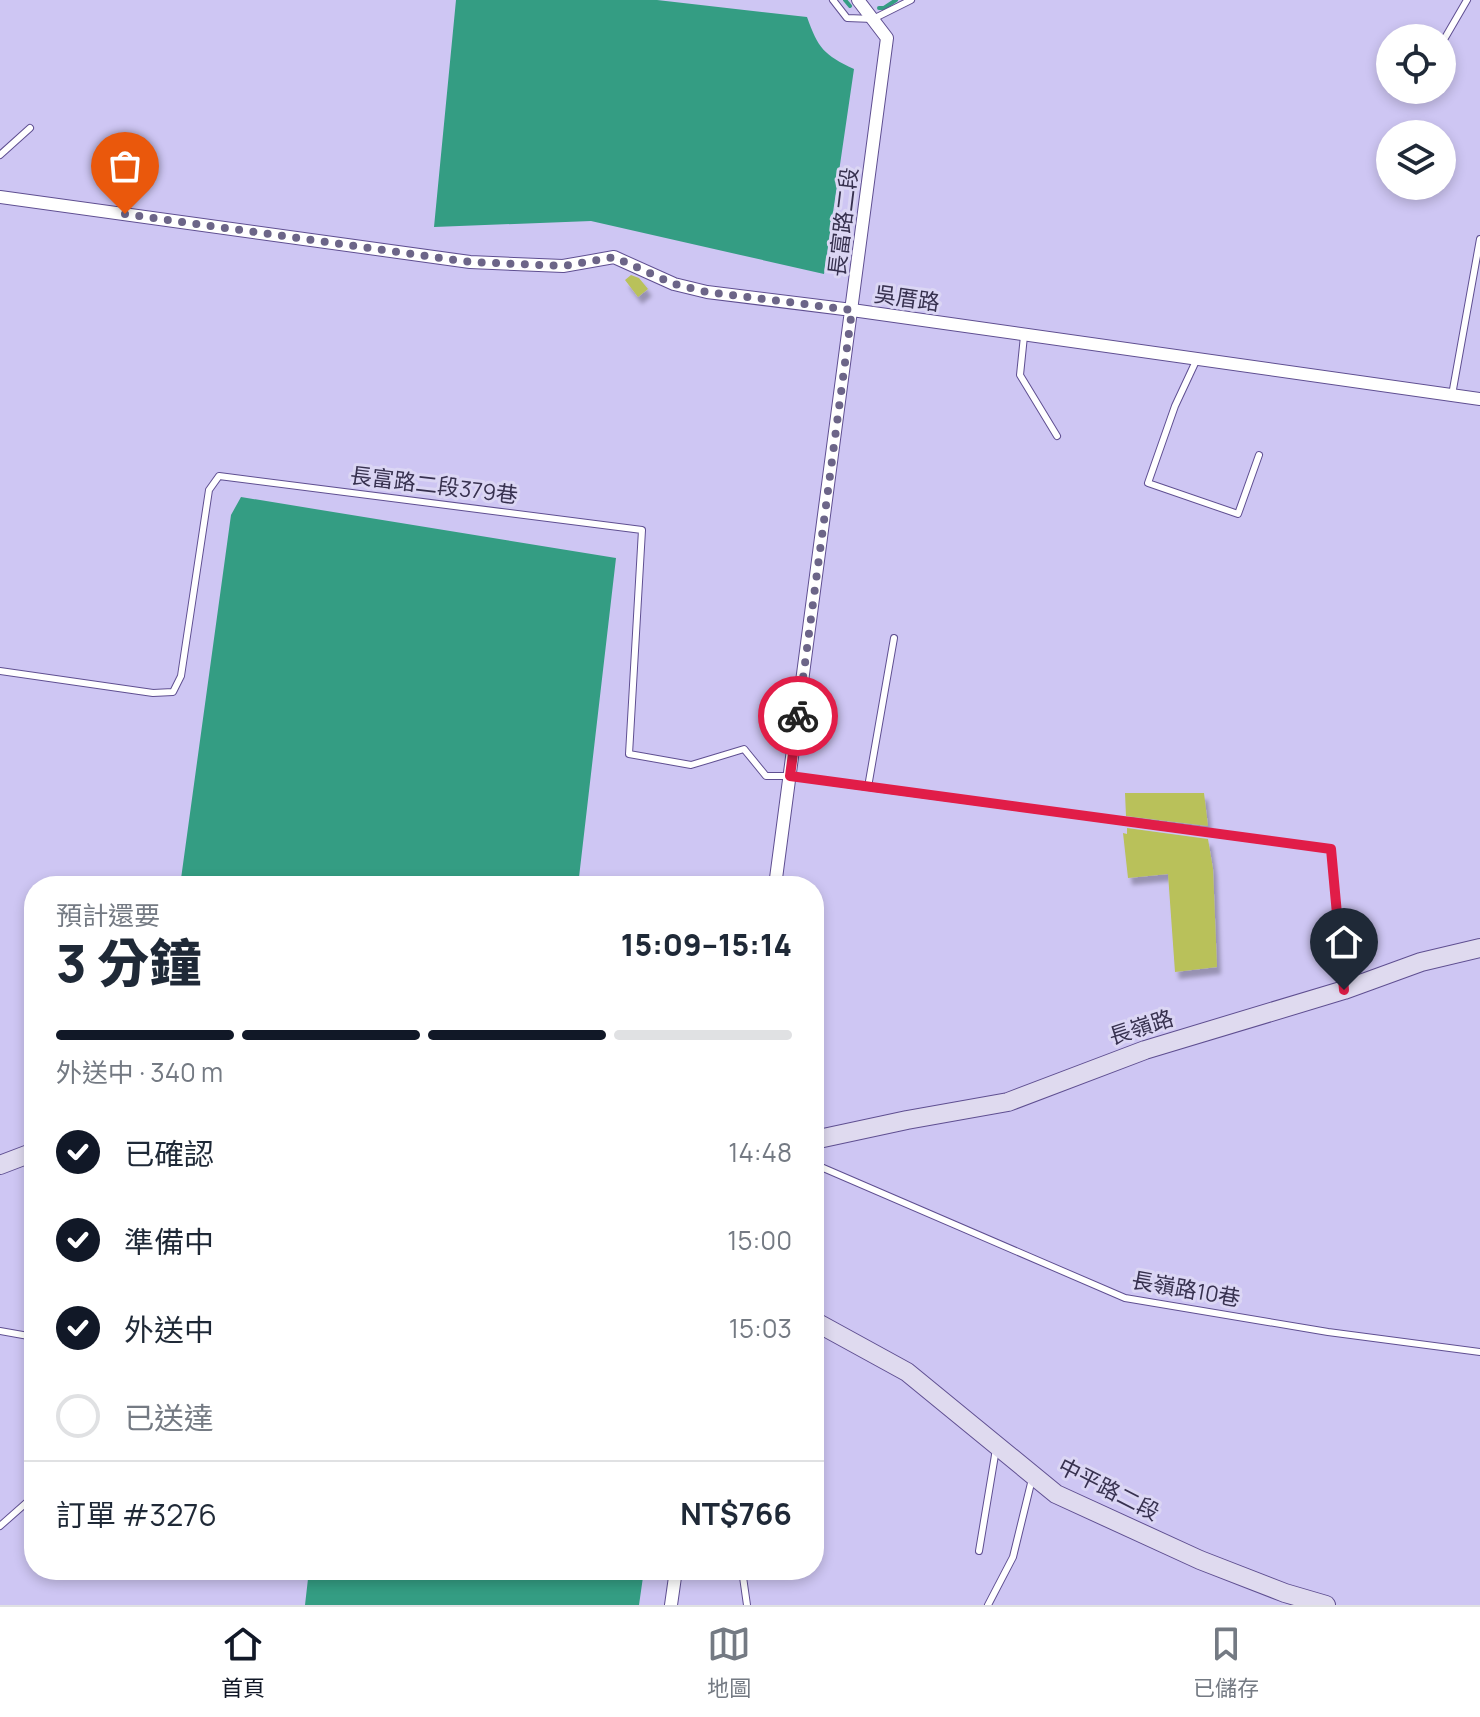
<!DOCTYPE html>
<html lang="zh-TW">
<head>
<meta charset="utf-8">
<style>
  body { margin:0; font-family:Manrope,"Noto Sans TC",sans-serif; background:#f6f6f7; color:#1f2937; height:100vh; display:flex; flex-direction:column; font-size:30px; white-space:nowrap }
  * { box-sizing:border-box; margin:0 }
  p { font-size:26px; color:#747a83 }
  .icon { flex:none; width:44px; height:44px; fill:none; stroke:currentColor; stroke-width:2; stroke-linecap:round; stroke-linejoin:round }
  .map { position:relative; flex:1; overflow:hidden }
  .sheet { position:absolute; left:24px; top:876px; width:800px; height:704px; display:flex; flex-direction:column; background:#fff; border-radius:32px; box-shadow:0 4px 12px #0003 }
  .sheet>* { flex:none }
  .fabs { position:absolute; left:1376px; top:24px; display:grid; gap:16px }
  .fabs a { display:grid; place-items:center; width:80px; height:80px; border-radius:50%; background:#fff; box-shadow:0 4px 12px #0003; font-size:40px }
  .pin { position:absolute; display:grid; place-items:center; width:68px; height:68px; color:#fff; margin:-82px -34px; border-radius:50% 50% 50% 0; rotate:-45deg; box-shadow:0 0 8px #0007 }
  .pin .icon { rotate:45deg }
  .courier { position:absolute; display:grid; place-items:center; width:80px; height:80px; margin:-40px; border:6px solid #e11d48; border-radius:50%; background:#fff; color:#222; box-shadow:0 2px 10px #0007 }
  .headline em { font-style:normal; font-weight:800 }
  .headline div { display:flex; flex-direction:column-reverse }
  .headline { display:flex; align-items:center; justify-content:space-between; height:136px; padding:0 32px }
  h1 { font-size:52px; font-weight:800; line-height:60px }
  .bar { display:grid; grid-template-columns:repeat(4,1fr); gap:12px 8px; align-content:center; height:96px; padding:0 32px }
  .bar i { height:10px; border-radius:6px; background:#e0e1e3 }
  .bar .selected { background:#111827 }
  .bar p { grid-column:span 4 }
  .line { display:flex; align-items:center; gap:20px; padding:0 32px; border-top:2px solid #e0e1e3 }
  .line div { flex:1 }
  ol { padding:0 32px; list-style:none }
  li { display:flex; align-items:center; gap:24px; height:88px }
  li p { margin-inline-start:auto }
  li .icon { padding:8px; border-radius:50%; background:#111827; color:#fff; stroke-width:4 }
  li:last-child { color:#747a83 }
  li i { width:44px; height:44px; border:4px solid #e0e1e3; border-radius:50% }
  .tabs { display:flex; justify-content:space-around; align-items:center; height:112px; border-top:2px solid #e0e1e3; background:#fff; font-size:22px; color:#747a83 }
  .tabs a { display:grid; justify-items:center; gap:4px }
  .tabs .selected { color:#111827 }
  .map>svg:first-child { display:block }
</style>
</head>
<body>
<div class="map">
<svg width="1480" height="1605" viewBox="0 0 1480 1605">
  <defs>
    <filter id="shadow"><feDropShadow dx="4" dy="7" stdDeviation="2" flood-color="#0004"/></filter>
  </defs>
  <rect width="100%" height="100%" fill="#cec6f3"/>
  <!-- water -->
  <path fill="#349d83" d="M456,0H657L807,17C818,48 824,55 854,69L824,274L591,221L434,227Z
    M241,497L616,558L578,886H180L231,515Z
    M309,1570H644L639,1605H305Z"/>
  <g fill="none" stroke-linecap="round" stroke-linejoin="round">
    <!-- stream -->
    <path stroke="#349d83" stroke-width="4" d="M845,0L850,6
      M879,8H884L896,0"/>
  </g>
  <!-- building -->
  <path fill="#b9c15a" filter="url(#shadow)" d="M631,275L639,278L648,289L638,297L625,280Z
    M1125,793H1204L1208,826L1126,816Z
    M1127,828L1208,839L1213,869L1217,967L1175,972L1168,874L1128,878L1123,833L1127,834Z"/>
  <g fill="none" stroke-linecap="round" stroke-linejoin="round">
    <!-- lane casing -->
    <g stroke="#5f4f91" stroke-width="8">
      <path id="lane" d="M833,0L847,18L873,19L911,0
        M1442,43L1467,0
        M0,155L30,128
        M1024,336L1020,375L1057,436
        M1196,361L1175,406L1148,483L1238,514L1259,455
        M1452,395L1480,239
        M0,671L153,693L173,692L181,676L209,490L219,476L642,530L629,754L691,765L744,749L766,776H790L868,787L894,638
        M868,787L1331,849L1344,987
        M814,1164L1125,1298L1328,1332L1480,1352
        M0,1331L34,1337
        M0,1526L34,1496
        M979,1551L996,1449
        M742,1570L747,1605
        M988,1605L1013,1557L1032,1479"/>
    </g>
    <!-- street casing -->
    <g stroke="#5f4f91" stroke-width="14">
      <path id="street" d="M0,197L470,262L563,266L614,257L674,284L707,292L852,310L1480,399
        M775,886L887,38L858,0
        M671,1605L676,1570"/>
    </g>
    <!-- secondary casing -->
    <g stroke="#5f4f91" stroke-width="20">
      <path id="secondary" d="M814,1140L907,1120L1008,1102L1145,1050L1344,990L1421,962L1480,948
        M0,1165L34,1152
        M814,1321L907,1372L1056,1494L1200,1560L1285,1593L1326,1605"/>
    </g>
    <!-- lane -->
    <use href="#lane" stroke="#fff" stroke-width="6"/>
    <!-- street -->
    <use href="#street" stroke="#fff" stroke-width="12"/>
    <!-- secondary -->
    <use href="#secondary" stroke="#dfdaef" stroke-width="18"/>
  </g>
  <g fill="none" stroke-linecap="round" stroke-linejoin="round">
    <!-- done -->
    <path stroke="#6c6588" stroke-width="8" stroke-dasharray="0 14.4" d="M125,214L470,262L563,266L614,257L674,284L707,292L852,310L798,716"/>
    <!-- route -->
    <path stroke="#e11d48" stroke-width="10" d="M798,716L790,776L1331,849L1344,990"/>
  </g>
  <g text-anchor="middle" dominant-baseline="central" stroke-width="6" stroke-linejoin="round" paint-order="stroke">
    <!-- street labels -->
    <g font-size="22" fill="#37314f" stroke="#dbd6f4">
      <text transform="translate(843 222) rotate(-83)">長富路二段</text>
      <text transform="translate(907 298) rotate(8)">吳厝路</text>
      <text transform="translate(434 485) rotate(7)">長富路二段379巷</text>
      <text transform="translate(1141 1027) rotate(-18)">長嶺路</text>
      <text transform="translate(1186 1289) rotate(10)">長嶺路10巷</text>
      <text transform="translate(1109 1489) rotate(27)">中平路二段</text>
    </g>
  </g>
</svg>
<div class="fabs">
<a><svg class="icon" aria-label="locate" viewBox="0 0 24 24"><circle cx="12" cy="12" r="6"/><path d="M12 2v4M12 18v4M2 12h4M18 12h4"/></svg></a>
<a><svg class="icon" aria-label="layers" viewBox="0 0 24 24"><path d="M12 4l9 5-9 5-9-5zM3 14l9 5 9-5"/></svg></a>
</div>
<div class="pin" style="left:125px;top:214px;background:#ea580c"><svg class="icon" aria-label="bag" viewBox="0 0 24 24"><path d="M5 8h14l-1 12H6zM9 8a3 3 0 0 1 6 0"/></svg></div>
<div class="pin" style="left:1344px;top:990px;background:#1f2937"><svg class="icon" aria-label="home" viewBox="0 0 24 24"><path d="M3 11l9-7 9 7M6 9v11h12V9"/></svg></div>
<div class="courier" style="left:798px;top:716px"><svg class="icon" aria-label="bike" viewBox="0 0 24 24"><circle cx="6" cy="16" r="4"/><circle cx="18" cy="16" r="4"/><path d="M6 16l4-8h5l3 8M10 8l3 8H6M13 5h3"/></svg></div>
<section class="sheet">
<div class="headline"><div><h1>3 分鐘</h1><p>預計還要</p></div><em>15:09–15:14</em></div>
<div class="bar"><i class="selected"></i><i class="selected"></i><i class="selected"></i><i></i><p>外送中 · 340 m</p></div>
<ol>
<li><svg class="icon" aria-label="check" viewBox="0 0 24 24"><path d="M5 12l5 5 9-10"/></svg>已確認<p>14:48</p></li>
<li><svg class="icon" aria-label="check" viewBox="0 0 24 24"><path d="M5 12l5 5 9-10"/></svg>準備中<p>15:00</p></li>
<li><svg class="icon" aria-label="check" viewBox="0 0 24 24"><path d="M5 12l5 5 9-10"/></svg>外送中<p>15:03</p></li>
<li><i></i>已送達</li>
</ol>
<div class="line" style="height:104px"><div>訂單 #3276</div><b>NT$766</b></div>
</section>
</div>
<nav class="tabs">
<a class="selected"><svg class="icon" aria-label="home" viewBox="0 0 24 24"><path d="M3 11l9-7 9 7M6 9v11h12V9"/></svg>首頁</a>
<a><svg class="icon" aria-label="map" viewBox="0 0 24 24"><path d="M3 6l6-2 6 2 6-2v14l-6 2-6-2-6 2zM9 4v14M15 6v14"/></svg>地圖</a>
<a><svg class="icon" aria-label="saved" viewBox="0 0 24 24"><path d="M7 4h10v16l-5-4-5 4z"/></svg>已儲存</a>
</nav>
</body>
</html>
